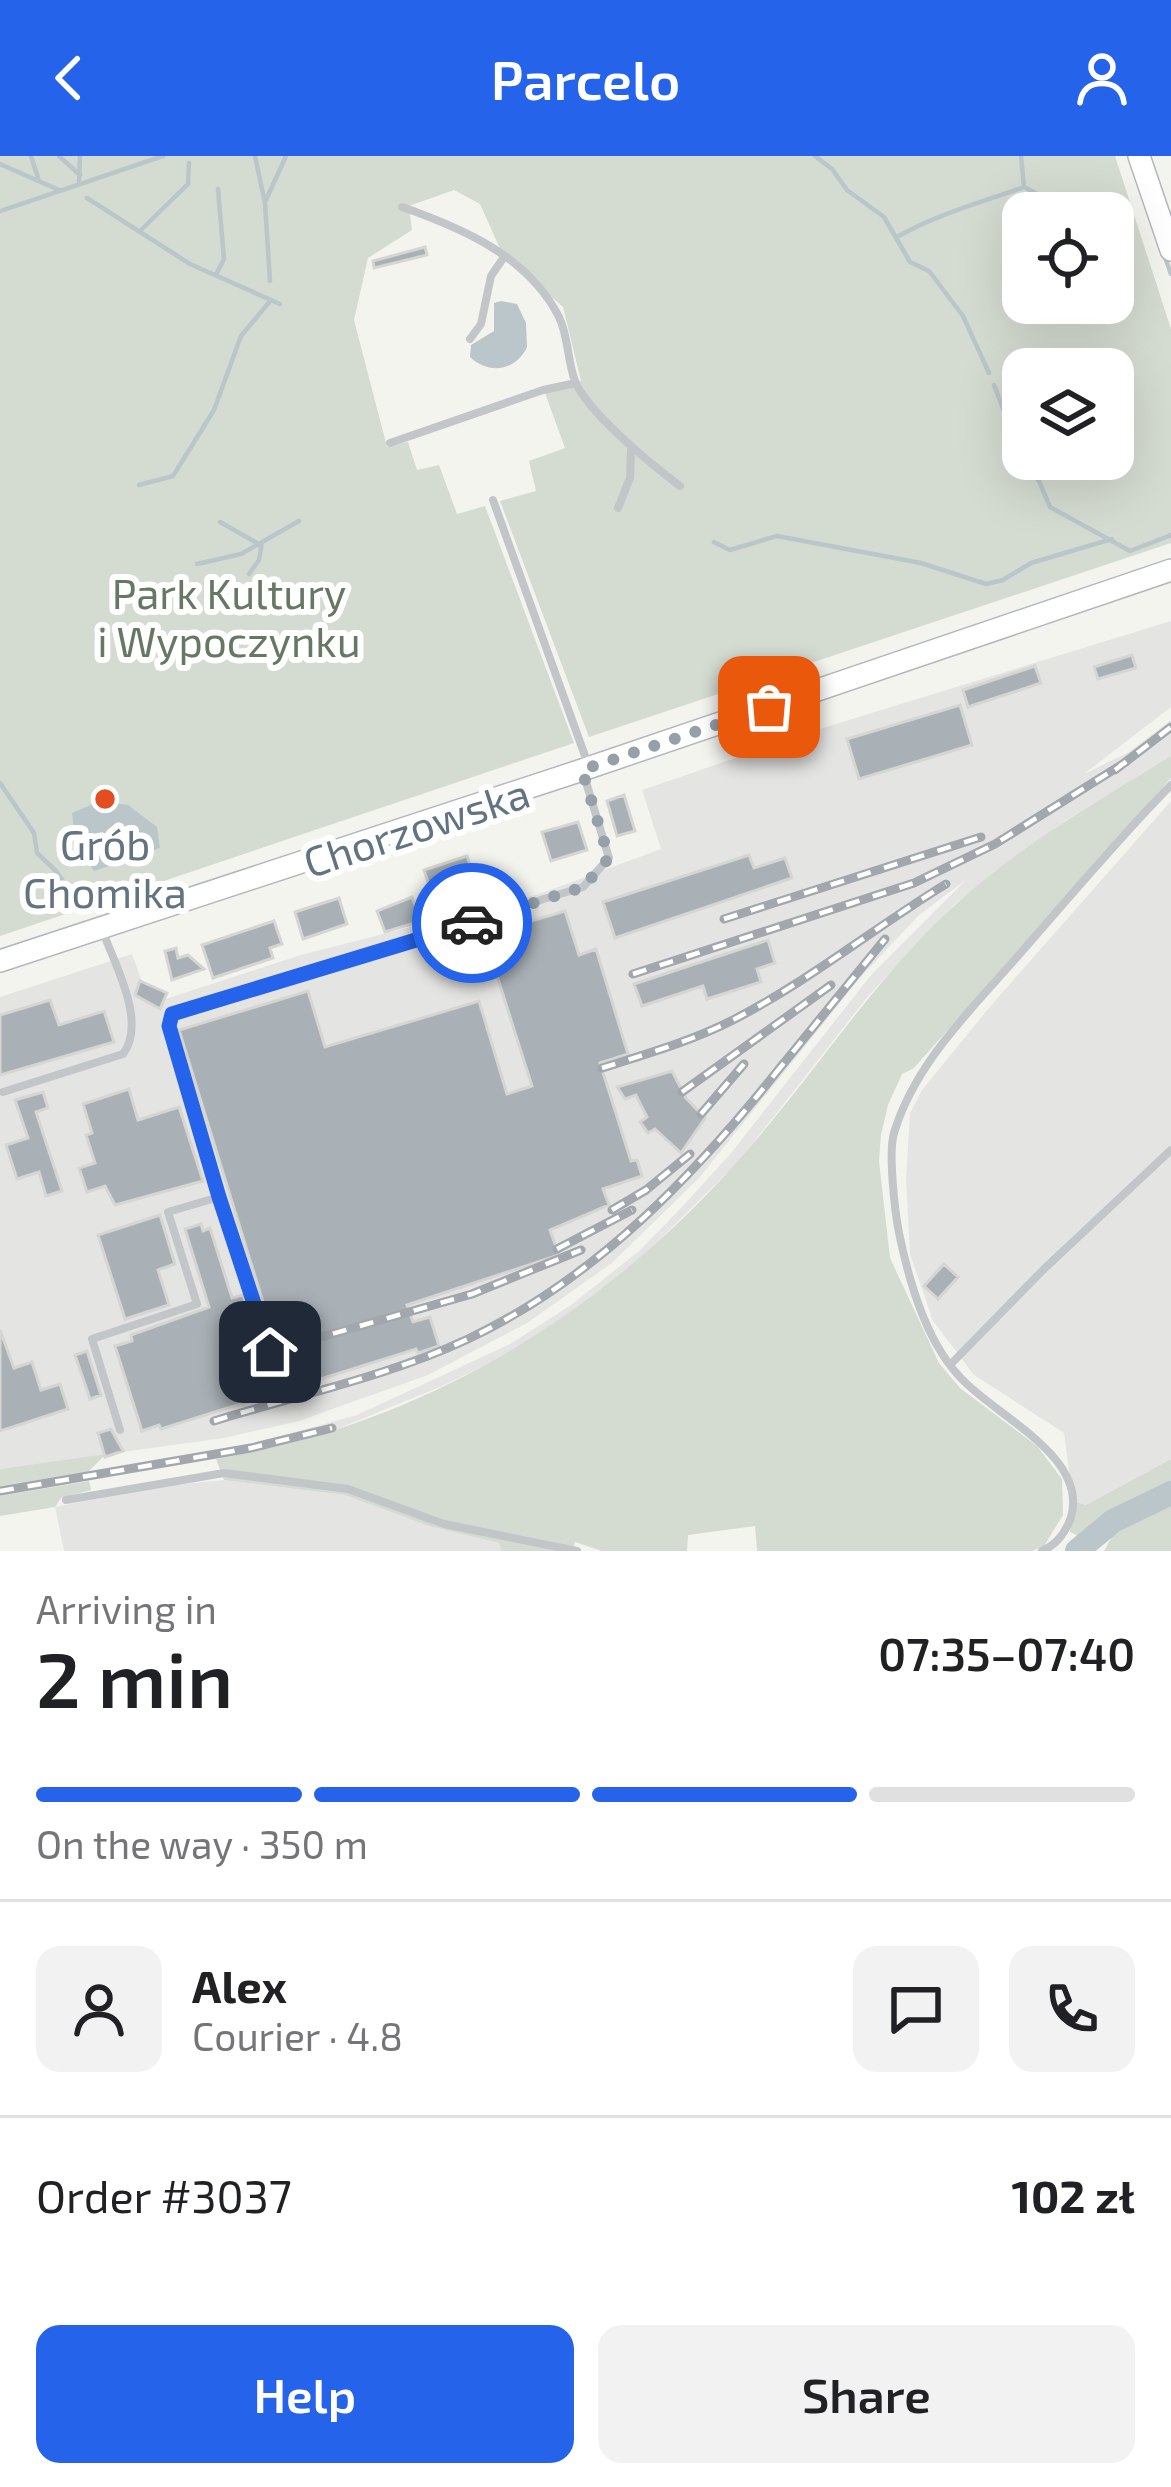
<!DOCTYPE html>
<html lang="en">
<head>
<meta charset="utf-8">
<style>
  body { margin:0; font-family:"Exo 2",sans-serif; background:#f2f2f2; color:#202124; height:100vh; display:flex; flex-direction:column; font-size:45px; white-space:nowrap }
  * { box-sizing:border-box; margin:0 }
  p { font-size:39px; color:#757577 }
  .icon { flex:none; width:66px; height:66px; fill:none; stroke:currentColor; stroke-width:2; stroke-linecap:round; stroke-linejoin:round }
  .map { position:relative; height:1395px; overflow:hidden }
  .side { display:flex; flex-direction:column; background:#fff; flex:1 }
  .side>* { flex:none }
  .controls { position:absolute; left:1002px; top:36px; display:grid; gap:24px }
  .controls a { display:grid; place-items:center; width:132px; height:132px; border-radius:24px; background:#fff; box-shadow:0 12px 48px #0002; font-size:60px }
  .pin { position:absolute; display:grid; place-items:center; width:102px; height:102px; color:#fff; margin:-51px; border-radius:24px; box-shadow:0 6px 18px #0006 }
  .courier { position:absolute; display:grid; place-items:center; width:120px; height:120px; margin:-60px; border:9px solid #2563eb; border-radius:50%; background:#fff; color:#222; box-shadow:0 3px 15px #0007 }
  .summary em { font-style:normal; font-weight:600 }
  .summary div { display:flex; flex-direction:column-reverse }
  .summary { display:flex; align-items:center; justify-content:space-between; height:204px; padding:0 36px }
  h1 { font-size:78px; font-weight:600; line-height:90px }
  .bar { display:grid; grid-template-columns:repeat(4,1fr); gap:18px 12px; align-content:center; height:144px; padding:0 36px }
  .bar i { height:15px; border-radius:9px; background:#e0e0e0 }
  .bar .current { background:#2563eb }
  .bar p { grid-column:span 4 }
  .line { display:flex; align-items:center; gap:30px; padding:0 36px; border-top:3px solid #e0e0e0 }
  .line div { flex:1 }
  .round { display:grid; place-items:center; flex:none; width:126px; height:126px; border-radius:24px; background:#f2f2f2 }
  .primary-button { display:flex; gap:24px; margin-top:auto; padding:24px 36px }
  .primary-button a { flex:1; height:138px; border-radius:24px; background:#2563eb; color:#fff; font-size:48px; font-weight:600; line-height:138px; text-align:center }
  .primary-button a+a { background:#f2f2f2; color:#202124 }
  header { display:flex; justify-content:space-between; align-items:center; height:156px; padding:0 36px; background:#2563eb; color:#fff; font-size:54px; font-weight:600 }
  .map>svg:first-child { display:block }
</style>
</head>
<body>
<header><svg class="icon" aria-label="back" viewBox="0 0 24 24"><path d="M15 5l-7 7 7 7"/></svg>Parcelo<svg class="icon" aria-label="person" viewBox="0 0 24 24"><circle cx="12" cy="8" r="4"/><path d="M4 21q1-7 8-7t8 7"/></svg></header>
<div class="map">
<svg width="1171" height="1395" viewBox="0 0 1171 1395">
  <rect width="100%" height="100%" fill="#f4f4ef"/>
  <!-- built -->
  <path fill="#e4e5e3" d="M1171,465V551L1084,618L1129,596L1171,564V600L1065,665L955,748L869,839L739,1005L643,1100L576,1155L514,1195L440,1231L310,1284L0,1340V1330L255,1287L357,1259L510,1188L571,1149L639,1095L682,1051L731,997L871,819L966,724L919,759L859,823L699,1022L612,1107L527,1167L428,1219L299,1265L224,1282L0,1313V841L132,798L150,848L301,799L539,738L661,693L642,634L826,571Z
    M1171,645V1303L1086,1349L1073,1345L1064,1277L974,1219L933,1165L910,1098L906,1023L910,957L922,934L993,847Z
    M224,1324L345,1339L429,1370L499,1387L501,1395H64L55,1351L162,1330Z"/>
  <!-- green -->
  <path fill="#d4dbd0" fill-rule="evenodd" d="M0,0H1115L1171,173V387L589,581L500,345L536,335L529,305L565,292L545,237L581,225L563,151L502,97L480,48L454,34L409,50L412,74L368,102L354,164L387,291L408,286L417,314L439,309L457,358L485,350L574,587L0,780ZM1023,57H1113V147H1023ZM1023,213H1113V303H1023Z
    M1171,600V622L914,912L902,918L888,949L881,979L879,1005L890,1102L939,1207L960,1232L1037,1290L1062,1323L1063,1359L1044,1390L1032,1395H757L755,1370L688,1379L687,1395H602L575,1386L573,1395H501L499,1387L429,1370L345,1339L224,1324L216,1303C420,1269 599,1161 736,1007C812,923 870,827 954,750C1019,690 1096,646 1171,600Z
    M106,1298L88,1316L0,1330V1313Z
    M1171,1303V1330L1100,1366L1085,1383L1070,1376L1073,1345L1086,1349Z
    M89,1325L91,1334L61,1342L55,1351L0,1360V1340Z
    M1171,1346V1395H1104L1114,1377Z"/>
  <!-- water -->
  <path fill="#bac6ca" d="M501,145L517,148L526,167L527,191C516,215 489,219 470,201L471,189L494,175V147Z
    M100,645L128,649L157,671L160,692L94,715L76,685L72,657Z"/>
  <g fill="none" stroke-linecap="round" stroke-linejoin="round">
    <!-- stream -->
    <path stroke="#bac6ca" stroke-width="4.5" d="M31,0L39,25
      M59,0L80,19
      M255,0L265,47L270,125
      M815,0L832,13L847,34L884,61L910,106L929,115L963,160L989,217
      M0,8L59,34
      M79,27L80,0
      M1024,31L1060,50
      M87,42L190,108L280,148
      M266,44L286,0
      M0,55L163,0
      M141,74L188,28L189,7
      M897,81C937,58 980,47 1024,31L1021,0
      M1165,101L1171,118
      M216,119L224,103L218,33
      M994,229L1025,310L1039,325L1050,351L1130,395L1171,379
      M139,329L173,320L214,254L241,180L271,144
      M220,366L257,387
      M714,386L730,394L777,380L921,407L986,428L1003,424L1031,407L1112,383
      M197,408L241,398L299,365
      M249,418L259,404L262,386
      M0,627L34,677L37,697L56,715L79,749"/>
    <!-- river -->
    <path stroke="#bac6ca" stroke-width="24" d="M1077,1395L1113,1365L1171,1337"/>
  </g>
  <!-- building -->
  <path fill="#a9b1b6" stroke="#d5d5d2" stroke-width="3" d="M425,91L427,99L374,112L373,105Z
    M1132,499L1136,512L1098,523L1094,511Z
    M1035,510L1041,527L968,551L963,534Z
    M960,549L972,589L859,623L847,583Z
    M624,639L635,675L617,680L607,645Z
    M578,666L587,694L551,705L542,676Z
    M749,699L754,712L785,702L792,722L615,782L603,746Z
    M467,700L476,727L433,741L424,714Z
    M412,741L421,765L385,776L377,755Z
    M339,742L347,768L303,783L295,756Z
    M565,755L579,799L596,793L628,898L600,907L631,1005L637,1004L642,1020L603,1033L609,1049L550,1074L559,1099L407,1149L413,1166L430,1161L439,1190L418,1197L416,1193L161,1273L159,1269L142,1275L115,1190L132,1185L131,1179L209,1151L185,1073L201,1068L203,1075L210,1072L232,1142L243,1139L264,1201L271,1204L308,1189L300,1163L271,1172L179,874L308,835L325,891L479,845L507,938L532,930L484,779Z
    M274,765L282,788L270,792L273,802L213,822L202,789Z
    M768,784L775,807L757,813L761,826L707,843L703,830L642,850L634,828Z
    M176,792L178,802L188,799L204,813L172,824L165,795Z
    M140,825L167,837L160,853L135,839Z
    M50,844L59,869L104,855L114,886L0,919V859Z
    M672,915L686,942L705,962L681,997L655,973L648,977L640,966L647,961L636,939L625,943L617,931Z
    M129,933L138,964L179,951L203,1025L115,1049L105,1030L87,1036L79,1012L95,1007L86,979L92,977L83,948Z
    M43,936L48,952L36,956L62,1035L46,1040L39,1016L17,1023L6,989L28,982L15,944Z
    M160,1059L175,1108L158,1114L169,1149L125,1163L98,1079Z
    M944,1108L958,1121L938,1143L924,1130Z
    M0,1174L14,1212L32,1206L41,1234L60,1228L68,1253L0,1275Z
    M87,1195L101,1239L90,1243L75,1199Z
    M111,1273L123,1295L105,1301L98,1277Z"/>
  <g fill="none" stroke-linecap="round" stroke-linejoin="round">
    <!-- secondary casing -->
    <g stroke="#b2b8bc" stroke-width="24">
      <path id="secondary" d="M1139,0L1171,94
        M0,805L582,614L1171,414"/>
    </g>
    <!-- lane -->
    <path stroke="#c3c6c9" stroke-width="8" d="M402,51C462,72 528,100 559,161C569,182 567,204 575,225C588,257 652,309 680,330
      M470,183L481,168L491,120L504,101
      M390,287L543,234L576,227
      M493,344L589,611
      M618,352L630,322L631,293
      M3,936L123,898C147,866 115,809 103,776
      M219,1041L270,1196
      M950,1209L1043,1114L1171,994
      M120,1274L92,1183L197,1148L168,1056L219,1041L169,870L172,858L583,731L609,702L583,616
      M66,1344L224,1317L348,1333L444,1368L577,1395
      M1042,1395C1056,1389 1066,1376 1071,1361C1089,1299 991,1258 958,1219C925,1182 909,1125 899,1077C895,1056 888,997 894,977C916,904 976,849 1025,792C1073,737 1120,681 1171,629"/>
    <!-- secondary -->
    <use href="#secondary" stroke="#fff" stroke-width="21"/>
    <!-- rail casing -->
    <g stroke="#a1a7ac" stroke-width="9">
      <path id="rail" d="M1115,614L1171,571
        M724,763L981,681
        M633,818L914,727L995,688L1126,606
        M602,912C646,898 692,885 733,864C809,825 874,772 946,728
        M775,918L885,783
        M682,936L831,829
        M701,958L744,908
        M612,1054L646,1034L690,998
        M557,1093L632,1054
        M279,1193L472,1138L581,1094
        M214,1265C298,1239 389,1220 468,1183C597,1122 696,1018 783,908
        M0,1335L251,1292L332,1272"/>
    </g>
    <!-- rail -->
    <use href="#rail" stroke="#fff" stroke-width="4.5" stroke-dasharray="14" stroke-linecap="butt"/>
  </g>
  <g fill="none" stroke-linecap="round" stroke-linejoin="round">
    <!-- done -->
    <path stroke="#95a0a8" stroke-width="12" stroke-dasharray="0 21.6" d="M472,767L583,731L609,702L582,614L769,551"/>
    <!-- route -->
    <path stroke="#2563eb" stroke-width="15" d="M270,1196L219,1041L169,870L172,858L472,767"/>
  </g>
  <!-- markers -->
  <circle fill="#e24e20" stroke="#fff" stroke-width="4.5" cx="105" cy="643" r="12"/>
  <g text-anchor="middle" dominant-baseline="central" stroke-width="12" stroke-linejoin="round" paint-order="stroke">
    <!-- park labels -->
    <g font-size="42" fill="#667861" stroke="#fff">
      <text x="229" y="436">Park Kultury<tspan x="229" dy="48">i Wypoczynku</tspan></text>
    </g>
    <!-- street labels -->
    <g font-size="42" fill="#627381" stroke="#fff">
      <text transform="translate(416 670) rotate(-18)">Chorzowska</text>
    </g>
    <!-- poi labels -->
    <g font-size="42" fill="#627381" stroke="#fff">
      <text x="105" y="687">Grób<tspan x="105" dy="48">Chomika</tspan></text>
    </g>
  </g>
</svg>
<div class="controls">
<a><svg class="icon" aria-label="locate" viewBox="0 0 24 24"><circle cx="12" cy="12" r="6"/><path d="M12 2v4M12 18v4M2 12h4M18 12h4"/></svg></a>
<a><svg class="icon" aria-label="layers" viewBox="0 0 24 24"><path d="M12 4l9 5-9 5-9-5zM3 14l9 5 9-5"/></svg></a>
</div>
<div class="pin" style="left:769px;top:551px;background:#ea580c"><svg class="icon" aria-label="bag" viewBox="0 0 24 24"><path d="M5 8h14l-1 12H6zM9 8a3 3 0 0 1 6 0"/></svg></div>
<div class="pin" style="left:270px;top:1196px;background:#1f2937"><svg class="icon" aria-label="home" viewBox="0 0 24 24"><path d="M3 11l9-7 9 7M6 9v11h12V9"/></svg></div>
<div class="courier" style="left:472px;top:767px"><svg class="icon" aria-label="car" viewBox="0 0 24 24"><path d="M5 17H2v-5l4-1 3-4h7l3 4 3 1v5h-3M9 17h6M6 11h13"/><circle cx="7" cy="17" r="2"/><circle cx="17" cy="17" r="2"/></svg></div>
</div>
<section class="side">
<div class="summary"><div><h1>2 min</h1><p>Arriving in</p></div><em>07:35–07:40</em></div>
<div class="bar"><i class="current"></i><i class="current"></i><i class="current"></i><i></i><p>On the way · 350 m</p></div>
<div class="line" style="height:216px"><a class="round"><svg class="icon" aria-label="person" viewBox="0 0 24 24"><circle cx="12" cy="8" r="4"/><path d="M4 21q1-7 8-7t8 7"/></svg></a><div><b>Alex</b><p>Courier · 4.8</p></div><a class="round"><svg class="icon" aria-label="chat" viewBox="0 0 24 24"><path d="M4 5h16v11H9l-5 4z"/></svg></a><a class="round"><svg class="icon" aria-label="phone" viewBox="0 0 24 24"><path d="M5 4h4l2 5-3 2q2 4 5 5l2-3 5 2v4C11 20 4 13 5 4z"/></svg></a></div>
<div class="line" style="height:156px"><div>Order #3037</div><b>102 zł</b></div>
<div class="primary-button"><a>Help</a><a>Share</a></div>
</section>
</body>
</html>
